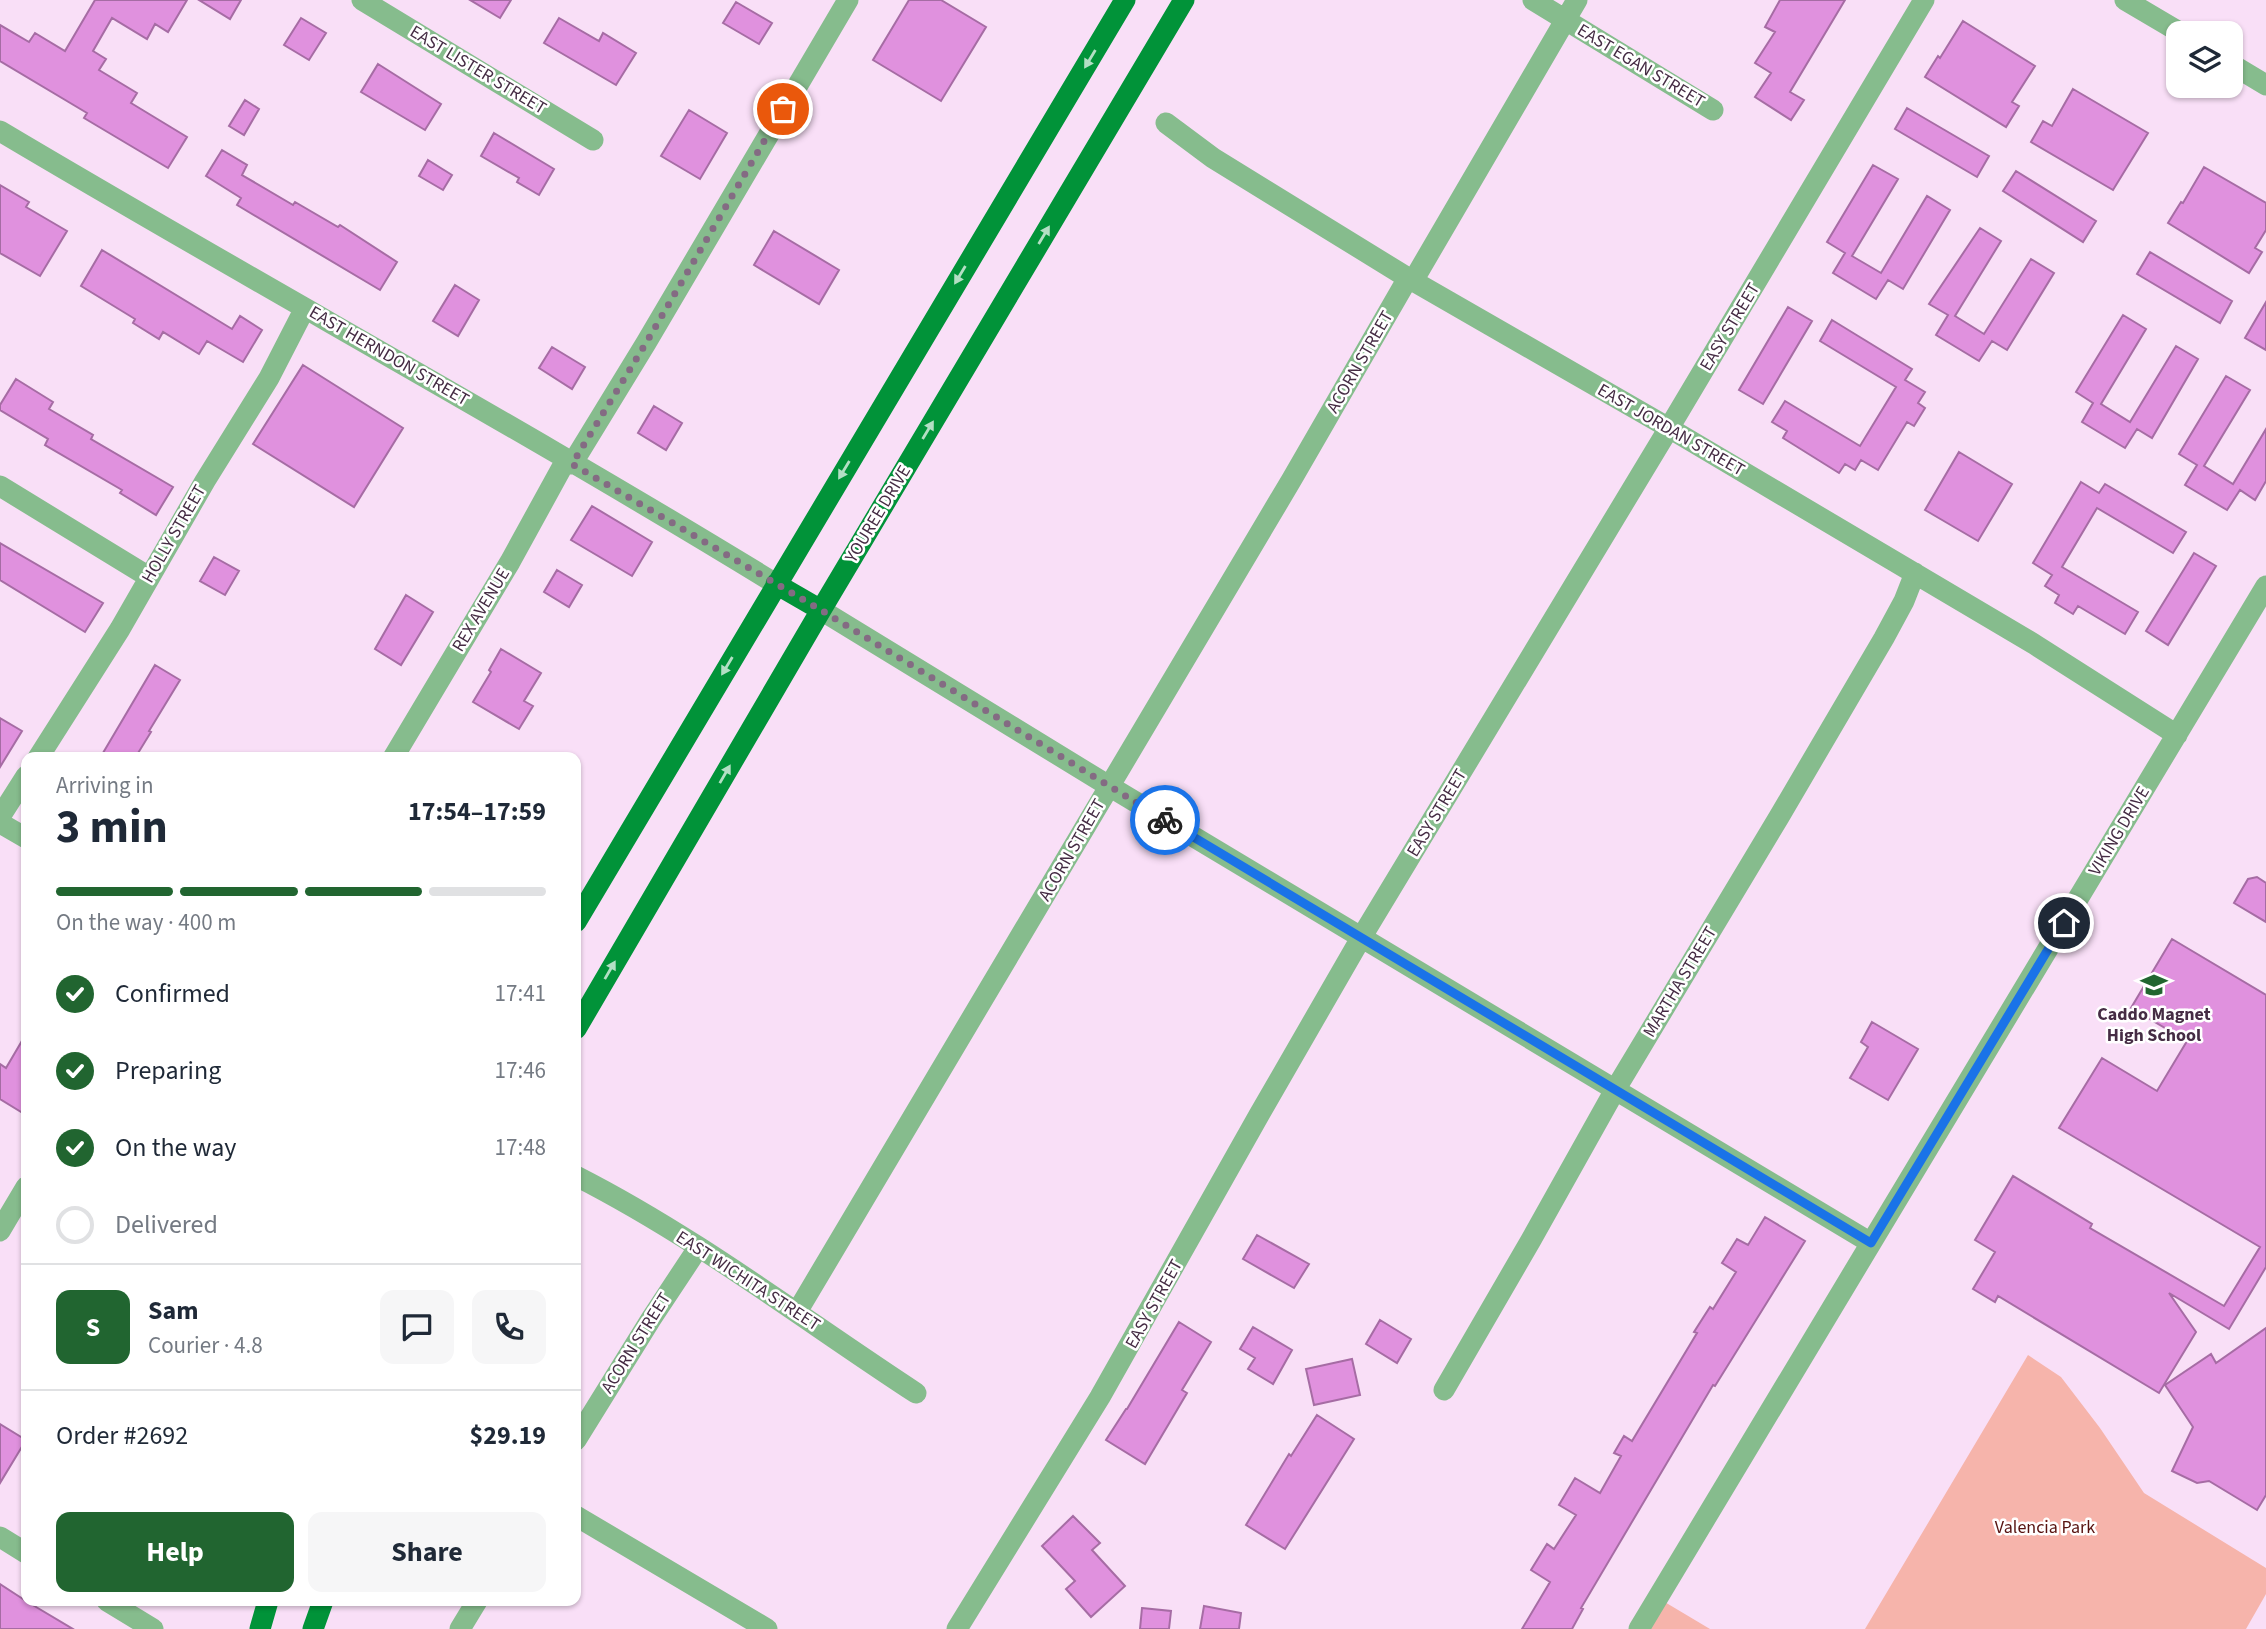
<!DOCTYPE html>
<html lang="en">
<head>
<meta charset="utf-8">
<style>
  body { margin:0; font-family:"Source Sans 3",sans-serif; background:#f6f6f7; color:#1f2937; height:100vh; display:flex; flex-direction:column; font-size:26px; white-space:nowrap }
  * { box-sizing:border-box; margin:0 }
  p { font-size:23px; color:#747a83 }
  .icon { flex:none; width:38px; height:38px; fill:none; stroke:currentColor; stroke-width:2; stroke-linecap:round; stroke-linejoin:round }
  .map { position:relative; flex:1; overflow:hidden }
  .drawer { position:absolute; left:21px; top:752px; width:560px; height:854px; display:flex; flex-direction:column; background:#fff; border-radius:14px; box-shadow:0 2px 5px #0004 }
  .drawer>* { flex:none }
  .fabs { position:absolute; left:2166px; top:21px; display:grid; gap:14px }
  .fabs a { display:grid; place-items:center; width:77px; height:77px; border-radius:14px; background:#fff; box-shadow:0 2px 5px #0004; font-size:35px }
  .pin { position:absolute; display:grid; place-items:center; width:60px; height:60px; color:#fff; margin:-30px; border:4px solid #fff; border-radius:50%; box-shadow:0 2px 7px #0007 }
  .courier { position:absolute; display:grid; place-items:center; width:70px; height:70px; margin:-35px; border:5px solid #1a73e8; border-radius:50%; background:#fff; color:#222; box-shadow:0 2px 9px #0007 }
  .headline em { font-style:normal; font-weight:700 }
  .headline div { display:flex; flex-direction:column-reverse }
  .headline { display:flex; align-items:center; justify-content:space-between; height:119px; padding:0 35px }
  h1 { font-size:46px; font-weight:700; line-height:52px }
  .bar { display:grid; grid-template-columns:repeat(4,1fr); gap:10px 7px; align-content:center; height:84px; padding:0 35px }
  .bar i { height:9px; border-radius:5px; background:#e0e1e3 }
  .bar .active { background:#216530 }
  .bar p { grid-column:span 4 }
  .line { display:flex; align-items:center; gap:18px; padding:0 35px; border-top:2px solid #e0e1e3 }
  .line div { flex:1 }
  .round { display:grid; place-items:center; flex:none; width:74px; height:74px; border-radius:14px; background:#f6f6f7 }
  ol { padding:0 35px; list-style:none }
  li { display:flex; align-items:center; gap:21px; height:77px }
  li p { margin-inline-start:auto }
  li .icon { padding:7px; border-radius:50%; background:#216530; color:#fff; stroke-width:4 }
  li:last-child { color:#747a83 }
  li i { width:38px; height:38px; border:4px solid #e0e1e3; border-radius:50% }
  .cta { display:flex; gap:14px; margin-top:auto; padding:14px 35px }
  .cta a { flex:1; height:80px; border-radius:14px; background:#216530; color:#fff; font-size:28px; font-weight:700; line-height:80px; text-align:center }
  .cta a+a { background:#f6f6f7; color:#1f2937 }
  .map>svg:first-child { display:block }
</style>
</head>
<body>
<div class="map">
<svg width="2266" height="1629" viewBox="0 0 2266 1629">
  <rect width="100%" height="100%" fill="#f9dff7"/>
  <!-- green -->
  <path fill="#f6b4ab" d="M2028,1355L2061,1377L2100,1428L2144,1493L2266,1568V1594L2246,1629H1865Z
    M1658,1598L1710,1629H1639Z"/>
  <!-- building -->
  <path fill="#e091de" stroke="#a66ca4" stroke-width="2" d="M95,0H187L168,32L155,24L147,39L112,18L93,51L106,59L99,70L137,93L131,103L187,137L168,168L84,118L87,113L0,61V25L29,42L35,33L65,51Z
    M199,0H241L230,19Z
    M470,0H511L500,18Z
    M909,0H941L986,27L941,101L873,60Z
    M1780,0H1845L1790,92L1804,100L1791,120L1755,97L1771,73L1755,63L1775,32L1765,27Z
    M736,2L772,23L759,44L723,23Z
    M301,18L326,33L309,60L284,45Z
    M559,18L599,41L603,33L636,53L616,85L544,43Z
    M1963,21L2035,66L2012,102L2019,106L2006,127L1925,77L1938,56L1940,58Z
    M378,64L441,104L425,130L361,92Z
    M2073,89L2148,133L2113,190L2031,142L2043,121L2052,126Z
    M245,100L259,109L244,135L229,126Z
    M1907,108L1989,156L1977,177L1895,129Z
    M689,110L727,133L700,179L661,156Z
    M494,133L554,169L539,195L517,182L519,178L481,156Z
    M222,150L247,165L242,175L293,205L295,202L338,227L340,225L397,262L380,290L237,205L241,198L206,176Z
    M428,160L452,175L443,190L419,176Z
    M1873,165L1898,179L1852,256L1881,273L1927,196L1950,210L1903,289L1888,280L1876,299L1833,273L1845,253L1827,242Z
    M2204,167L2266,203V230L2255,248L2262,252L2249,273L2168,223L2181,202L2183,203Z
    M2016,171L2096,221L2083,242L2003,191Z
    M0,185L29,202L26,207L67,231L40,276L0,253Z
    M1980,228L2001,241L1955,316L1984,334L2031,259L2054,273L2007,350L1992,341L1979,361L1936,335L1948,315L1929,304Z
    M774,231L839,270L819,304L754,265Z
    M102,250L232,329L240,316L262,330L243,362L207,341L199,354L163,332L159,339L133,323L135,319L81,286Z
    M2150,252L2232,301L2220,323L2137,274Z
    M455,285L479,300L458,336L433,321Z
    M2266,302V350L2245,338Z
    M1788,307L1812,321L1763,404L1739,390Z
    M2123,315L2146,329L2101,404L2130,422L2176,346L2198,359L2152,438L2137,429L2125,448L2082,422L2093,403L2076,392Z
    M1832,320L1912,369L1905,380L1925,392L1918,403L1925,408L1914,426L1907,422L1878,470L1861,460L1855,470L1845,464L1839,473L1783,438L1787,431L1772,422L1785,401L1860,446L1896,387L1820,341Z
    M552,347L585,367L572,389L539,368Z
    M303,365L403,428L354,507L253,444Z
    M2226,376L2250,390L2204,466L2233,484L2266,429V481L2255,500L2240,490L2227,510L2185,485L2197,465L2179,454Z
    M16,379L53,402L49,409L93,435L91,439L173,487L156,515L120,493L122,490L45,445L48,439L0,410V405Z
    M654,406L682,423L666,450L638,433Z
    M1959,452L2012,484L1978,541L1925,510Z
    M2081,482L2099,493L2105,484L2186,532L2173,553L2097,508L2062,567L2138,612L2125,634L2078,606L2073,614L2055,603L2059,595L2045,586L2052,575L2033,563Z
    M592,506L652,542L632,576L571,540Z
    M0,543L103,603L85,632L0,580Z
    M2194,553L2216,566L2168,645L2146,631Z
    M214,557L239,571L225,595L200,581Z
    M557,570L582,585L569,607L544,592Z
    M406,595L433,612L401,665L375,649Z
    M501,649L541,673L524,701L533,706L519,729L473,702L491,672L489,670Z
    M155,665L180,680L149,731L151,732L135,758H100Z
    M0,718L22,731L0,767Z
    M2257,877L2266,883V922L2234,903L2248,879Z
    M2172,939L2266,995V1267L2229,1329L2169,1293L2196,1332L2159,1393L1998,1296L1995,1302L1973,1289L1995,1252L1975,1240L2013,1176L2092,1224L2090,1228L2224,1306L2260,1247L2059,1128L2102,1058L2157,1091L2187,1041L2131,1008Z
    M1872,1022L1918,1049L1888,1100L1850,1078L1868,1047L1861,1042Z
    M26,1034V1115L0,1099V1064L6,1068Z
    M1765,1217L1805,1241L1715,1386L1713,1385L1581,1608L1583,1609L1572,1629H1522L1550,1582L1531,1570L1547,1544L1554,1549L1576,1515L1559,1505L1575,1478L1600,1493L1621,1456L1614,1453L1624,1436L1632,1441L1697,1333L1694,1332L1710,1307L1713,1309L1736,1272L1722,1263L1737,1239L1748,1245Z
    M1257,1235L1309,1264L1294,1288L1243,1259Z
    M1380,1320L1411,1339L1397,1363L1366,1344Z
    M1179,1322L1211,1342L1182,1390L1187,1393L1145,1464L1106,1440L1126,1409H1127Z
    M1253,1327L1292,1350L1273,1384L1248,1369L1255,1358L1240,1349Z
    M2266,1328V1495L2257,1510L2209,1481L2197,1483L2172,1471L2193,1427L2165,1385L2211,1354L2216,1363Z
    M1352,1359L1360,1395L1314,1405L1306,1369Z
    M1317,1415L1354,1439L1285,1549L1246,1525L1289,1454L1291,1456Z
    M0,1424L26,1440L0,1483Z
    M1073,1516L1100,1543L1092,1550L1125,1586L1091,1617L1066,1589L1075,1581L1042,1546Z
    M0,1584L26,1601L73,1629H0Z
    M1204,1606L1241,1613L1239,1629H1200Z
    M1142,1608L1171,1611L1169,1629H1140Z"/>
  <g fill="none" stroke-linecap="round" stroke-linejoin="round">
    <!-- minor -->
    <path stroke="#86bc8d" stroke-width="21" d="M362,0L593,140
      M1533,0L1713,110
      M1166,123L1213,158L1408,278L1669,428L2034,644L2177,735
      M0,131C257,284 520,427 776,584
      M1413,281L1577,0
      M572,464L646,343L848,0
      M0,486L149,577
      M821,610L1109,786L1871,1243
      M38,758L120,629L205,481L269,378L305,308
      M393,758L510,562L566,460
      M0,817L26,776
      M0,823L26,838
      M576,1176C696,1237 804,1320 916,1393
      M0,1231L26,1187
      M797,1312L1292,479L1408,278
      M1444,1390L1531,1240L1615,1090L1779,817L1884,638L1904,601L1915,573
      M576,1440L651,1319L698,1248
      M576,1516L767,1629
      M460,1629L477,1601
      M957,1629L1100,1397L1259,1115L1361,938L1669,428L1924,0
      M1639,1629L2266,586"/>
    <!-- tertiary -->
    <path stroke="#86bc8d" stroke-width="21" d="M2125,0L2181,33
      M2231,64L2266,85
      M0,1537L26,1553
      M107,1601L153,1629"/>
    <!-- primary -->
    <path stroke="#019339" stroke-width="21" d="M776,584L821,610
      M576,922L1125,0
      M576,1029L821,610L1184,0
      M260,1629L268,1601
      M313,1629L323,1601"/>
  </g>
  <!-- one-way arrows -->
  <defs><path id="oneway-solid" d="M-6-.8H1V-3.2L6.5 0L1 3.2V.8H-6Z" transform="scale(1.75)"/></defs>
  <g fill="#b3dfc4">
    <use href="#oneway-solid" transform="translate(1090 59) rotate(121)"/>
    <use href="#oneway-solid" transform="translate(1044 235) rotate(-59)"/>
    <use href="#oneway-solid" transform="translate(960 275) rotate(121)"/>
    <use href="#oneway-solid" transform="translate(928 430) rotate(-59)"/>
    <use href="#oneway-solid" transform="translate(844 470) rotate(121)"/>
    <use href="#oneway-solid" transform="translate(727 666) rotate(121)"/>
    <use href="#oneway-solid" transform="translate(725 774) rotate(-60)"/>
    <use href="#oneway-solid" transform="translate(610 970) rotate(-60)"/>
  </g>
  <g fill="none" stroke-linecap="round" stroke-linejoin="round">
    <!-- done -->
    <path stroke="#846b83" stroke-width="7" stroke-dasharray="0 12.6" d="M783,109L646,343L572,464L821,610L1165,820"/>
    <!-- route -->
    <path stroke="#1a73e8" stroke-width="9" d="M1165,820L1871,1243L2064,923"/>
  </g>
  <!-- icons -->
  <defs>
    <g id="school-bare" transform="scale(2.1)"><path d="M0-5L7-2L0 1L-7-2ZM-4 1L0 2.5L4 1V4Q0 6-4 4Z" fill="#216530" stroke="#fff" stroke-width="2.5" paint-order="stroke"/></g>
  </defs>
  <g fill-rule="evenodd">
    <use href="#school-bare" x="2154" y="985"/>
  </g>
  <g text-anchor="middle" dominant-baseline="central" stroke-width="5" stroke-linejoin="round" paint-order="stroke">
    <!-- street labels -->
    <g font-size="18" fill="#452c44" stroke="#fff">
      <text transform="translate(1641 66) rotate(31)">EAST EGAN STREET</text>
      <text transform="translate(478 70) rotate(31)">EAST LISTER STREET</text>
      <text transform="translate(1730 327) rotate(-59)">EASY STREET</text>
      <text transform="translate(389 356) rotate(30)">EAST HERNDON STREET</text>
      <text transform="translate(1360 362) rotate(-60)">ACORN STREET</text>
      <text transform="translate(1671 430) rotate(30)">EAST JORDAN STREET</text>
      <text transform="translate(878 514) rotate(-59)">YOUREE DRIVE</text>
      <text transform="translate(174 534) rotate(-60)">HOLLY STREET</text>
      <text transform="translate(481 610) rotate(-59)">REX AVENUE</text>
      <text transform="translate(1437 813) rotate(-59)">EASY STREET</text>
      <text transform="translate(2119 831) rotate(-59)">VIKING DRIVE</text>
      <text transform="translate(1072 850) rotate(-60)">ACORN STREET</text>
      <text transform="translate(1680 982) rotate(-59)">MARTHA STREET</text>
      <text transform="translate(748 1281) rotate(33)">EAST WICHITA STREET</text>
      <text transform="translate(1154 1304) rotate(-61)">EASY STREET</text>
      <text transform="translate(636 1343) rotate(-58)">ACORN STREET</text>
    </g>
    <!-- poi labels -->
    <g font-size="18" font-weight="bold" fill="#452c44" stroke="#fff">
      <text x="2154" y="1014">Caddo Magnet<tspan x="2154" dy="21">High School</tspan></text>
    </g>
    <!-- park labels -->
    <g font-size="18" fill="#57120f" stroke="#fff">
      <text x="2045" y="1527">Valencia Park</text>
    </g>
  </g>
</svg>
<div class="fabs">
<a><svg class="icon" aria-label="layers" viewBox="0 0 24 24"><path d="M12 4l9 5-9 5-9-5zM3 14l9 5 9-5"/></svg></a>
</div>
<div class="pin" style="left:783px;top:109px;background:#ea580c"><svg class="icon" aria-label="bag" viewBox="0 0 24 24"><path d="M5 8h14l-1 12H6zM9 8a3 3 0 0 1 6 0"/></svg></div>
<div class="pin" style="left:2064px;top:923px;background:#1f2937"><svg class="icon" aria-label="home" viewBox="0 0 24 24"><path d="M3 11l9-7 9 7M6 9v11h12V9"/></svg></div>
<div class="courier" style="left:1165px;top:820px"><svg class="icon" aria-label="bike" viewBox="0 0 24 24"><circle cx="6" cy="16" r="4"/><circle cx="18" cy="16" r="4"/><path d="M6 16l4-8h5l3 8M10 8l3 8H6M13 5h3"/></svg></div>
<section class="drawer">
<div class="headline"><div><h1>3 min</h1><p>Arriving in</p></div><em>17:54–17:59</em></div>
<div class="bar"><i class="active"></i><i class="active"></i><i class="active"></i><i></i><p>On the way · 400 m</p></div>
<ol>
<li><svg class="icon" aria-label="check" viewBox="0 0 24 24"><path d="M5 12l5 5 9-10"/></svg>Confirmed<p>17:41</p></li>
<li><svg class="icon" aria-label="check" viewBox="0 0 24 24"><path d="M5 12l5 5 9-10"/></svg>Preparing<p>17:46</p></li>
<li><svg class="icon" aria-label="check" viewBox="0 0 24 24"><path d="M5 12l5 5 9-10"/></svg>On the way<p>17:48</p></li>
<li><i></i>Delivered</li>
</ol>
<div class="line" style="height:126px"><b class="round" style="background:#216530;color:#fff">S</b><div><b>Sam</b><p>Courier · 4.8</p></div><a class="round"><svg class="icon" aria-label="chat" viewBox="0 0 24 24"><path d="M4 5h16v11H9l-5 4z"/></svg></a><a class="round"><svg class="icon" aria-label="phone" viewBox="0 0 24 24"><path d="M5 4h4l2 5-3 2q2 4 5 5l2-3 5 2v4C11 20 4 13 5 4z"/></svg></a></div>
<div class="line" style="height:91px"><div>Order #2692</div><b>$29.19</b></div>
<div class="cta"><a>Help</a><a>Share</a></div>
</section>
</div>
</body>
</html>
